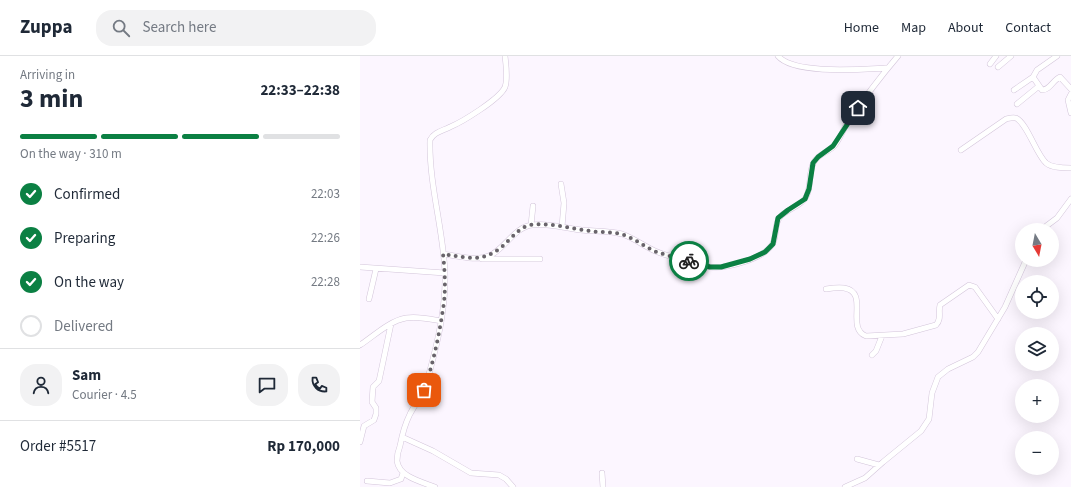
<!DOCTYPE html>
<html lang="en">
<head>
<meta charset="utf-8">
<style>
  body { margin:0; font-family:"Source Sans 3",sans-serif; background:#f2f2f3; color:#1f2937; height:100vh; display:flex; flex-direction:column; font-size:15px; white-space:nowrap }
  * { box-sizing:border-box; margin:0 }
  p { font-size:13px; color:#747a83 }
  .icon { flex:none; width:22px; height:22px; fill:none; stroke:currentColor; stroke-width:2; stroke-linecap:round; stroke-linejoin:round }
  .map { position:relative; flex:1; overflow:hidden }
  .drawer { display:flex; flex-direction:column; background:#fff; width:360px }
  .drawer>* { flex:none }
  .needle { width:26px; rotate:170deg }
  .fabs { position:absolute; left:655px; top:167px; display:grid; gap:8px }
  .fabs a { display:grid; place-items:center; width:44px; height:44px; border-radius:50%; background:#fff; box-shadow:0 4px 16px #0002; font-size:20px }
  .pin { position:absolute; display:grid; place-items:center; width:34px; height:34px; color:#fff; margin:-17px; border-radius:8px; box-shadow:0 2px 6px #0006 }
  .courier { position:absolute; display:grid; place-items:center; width:40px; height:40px; margin:-20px; border:3px solid #0b8043; border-radius:50%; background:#fff; color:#222; box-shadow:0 1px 5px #0007 }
  .head em { font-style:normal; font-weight:700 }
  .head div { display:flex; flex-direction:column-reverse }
  .head { display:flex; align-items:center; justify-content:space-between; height:68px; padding:0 20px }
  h1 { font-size:26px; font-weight:700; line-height:30px }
  .bar { display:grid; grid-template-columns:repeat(4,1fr); gap:6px 4px; align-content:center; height:48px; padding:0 20px }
  .bar i { height:5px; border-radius:3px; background:#e0e1e3 }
  .bar .on { background:#0b8043 }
  .bar p { grid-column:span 4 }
  .line { display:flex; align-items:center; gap:10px; padding:0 20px; border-top:1px solid #e0e1e3 }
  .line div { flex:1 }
  .round { display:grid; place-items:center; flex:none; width:42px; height:42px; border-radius:16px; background:#f2f2f3 }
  ol { padding:0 20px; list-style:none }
  li { display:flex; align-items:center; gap:12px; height:44px }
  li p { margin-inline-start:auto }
  li .icon { padding:4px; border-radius:50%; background:#0b8043; color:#fff; stroke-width:4 }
  li:last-child { color:#747a83 }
  li i { width:22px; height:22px; border:2px solid #e0e1e3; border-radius:50% }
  header { display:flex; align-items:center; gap:24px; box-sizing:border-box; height:56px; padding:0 20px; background:#fff; border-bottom:1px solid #e0e1e3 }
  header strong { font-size:19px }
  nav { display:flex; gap:22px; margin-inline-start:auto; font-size:14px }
  .search { width:280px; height:36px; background:#f2f2f3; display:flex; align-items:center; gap:10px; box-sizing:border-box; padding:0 14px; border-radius:16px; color:#747a83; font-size:15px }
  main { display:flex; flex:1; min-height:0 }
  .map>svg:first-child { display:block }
</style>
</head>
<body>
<header>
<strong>Zuppa</strong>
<div class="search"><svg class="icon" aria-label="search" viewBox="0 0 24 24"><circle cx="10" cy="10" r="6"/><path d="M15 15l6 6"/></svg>Search here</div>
<nav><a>Home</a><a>Map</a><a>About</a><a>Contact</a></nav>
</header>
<main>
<section class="drawer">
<div class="head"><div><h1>3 min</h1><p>Arriving in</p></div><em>22:33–22:38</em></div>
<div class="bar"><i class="on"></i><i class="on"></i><i class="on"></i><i></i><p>On the way · 310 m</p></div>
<ol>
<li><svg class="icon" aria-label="check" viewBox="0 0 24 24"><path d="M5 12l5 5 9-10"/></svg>Confirmed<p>22:03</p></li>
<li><svg class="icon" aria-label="check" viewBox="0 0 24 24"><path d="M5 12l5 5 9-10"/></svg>Preparing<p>22:26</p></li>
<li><svg class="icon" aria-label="check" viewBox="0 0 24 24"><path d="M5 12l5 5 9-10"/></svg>On the way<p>22:28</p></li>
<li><i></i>Delivered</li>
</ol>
<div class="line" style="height:72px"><a class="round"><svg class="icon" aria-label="person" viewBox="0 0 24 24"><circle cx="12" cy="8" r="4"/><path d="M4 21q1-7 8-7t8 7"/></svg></a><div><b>Sam</b><p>Courier · 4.5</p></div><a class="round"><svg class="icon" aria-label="chat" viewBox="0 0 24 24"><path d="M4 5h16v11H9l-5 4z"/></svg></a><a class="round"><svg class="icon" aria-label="phone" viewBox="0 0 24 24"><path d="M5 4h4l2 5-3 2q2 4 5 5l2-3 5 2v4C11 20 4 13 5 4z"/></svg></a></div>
<div class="line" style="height:52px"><div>Order #5517</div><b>Rp 170,000</b></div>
</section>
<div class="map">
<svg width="711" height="431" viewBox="0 0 711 431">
  <rect width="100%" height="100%" fill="#fcf6ff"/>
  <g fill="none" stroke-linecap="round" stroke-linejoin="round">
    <!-- street casing -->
    <g stroke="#d3c5da" stroke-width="6">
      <path id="street" d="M418,0C434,19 503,13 527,12
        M630,8L636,0
        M638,11L651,0
        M673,21L682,34C690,34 693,24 700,21L711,33
        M654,34L673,21L677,14L697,0
        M711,38L708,44L711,57
        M657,48L679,30
        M601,94L646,63C650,62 653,61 656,62C667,67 676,98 686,107C692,112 703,112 711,112
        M201,128L204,147L202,171
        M171,169L173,150
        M681,174L697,162L711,143
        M83,198C98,200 117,206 131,199C146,191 155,171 172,169C186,167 200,171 214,173C230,176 247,174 262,178C274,182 284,190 295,195C312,202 332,206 350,211C366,213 405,203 413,187C417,179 414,168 420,161C426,153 441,151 446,141C452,130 448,116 454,106C458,98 469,96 475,89C481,81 484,71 490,63C505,41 521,20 538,0
        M122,203H180
        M0,211L85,217
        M466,233C472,232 478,231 484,232C510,236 485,272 506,280L543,278L576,269C582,263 578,256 580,249L609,229L615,231L638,263
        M9,243L16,213
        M0,289C14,280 29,265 46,262C58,260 70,263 81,265
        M512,299L516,295L522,280
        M42,381L73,395L111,417L139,419L146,423L153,431
        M0,386L4,370L14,364L16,358V352L12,346L13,331L19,325L31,268
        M497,403L519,409
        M242,417L243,431
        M7,425L30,427L41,423L43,417
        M75,431C62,426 39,421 37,405C37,400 38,395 40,390C42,379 45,368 50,358C57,345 66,333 69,318C78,285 86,251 85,216C83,172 69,129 70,84C74,76 82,75 90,71C102,66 140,43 145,31C148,23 146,9 145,0
        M485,431L505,422L523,406L561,375L569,363L572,337L578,321L588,313L613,301L618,296L645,251L666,204"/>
    </g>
    <!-- street -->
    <use href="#street" stroke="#fff" stroke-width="5"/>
  </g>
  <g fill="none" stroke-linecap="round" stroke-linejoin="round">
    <!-- done -->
    <path stroke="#69646b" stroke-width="4" stroke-dasharray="0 7.2" d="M64,334C73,308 79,280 83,253C86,236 85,216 83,198C114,203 127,207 150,183C156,177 162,171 170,169C190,166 211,173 231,175C242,177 253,175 264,179C275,183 284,190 294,195C305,199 318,202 329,205"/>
    <!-- route -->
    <path stroke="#0b8043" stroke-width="5" d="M329,205L350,211H361L390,203L405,196L413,188L418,162L428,154L445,143L449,133L453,107L458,101L473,90L498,52"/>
  </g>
</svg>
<div class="fabs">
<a><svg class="needle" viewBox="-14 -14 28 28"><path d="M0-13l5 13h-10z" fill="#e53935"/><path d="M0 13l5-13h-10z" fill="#747a83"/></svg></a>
<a><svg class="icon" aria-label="locate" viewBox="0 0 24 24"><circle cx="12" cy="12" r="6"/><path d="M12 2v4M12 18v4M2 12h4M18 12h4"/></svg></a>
<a><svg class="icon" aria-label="layers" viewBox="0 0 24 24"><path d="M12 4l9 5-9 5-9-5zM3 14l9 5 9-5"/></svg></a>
<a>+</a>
<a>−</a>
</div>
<div class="pin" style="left:64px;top:334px;background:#ea580c"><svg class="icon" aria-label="bag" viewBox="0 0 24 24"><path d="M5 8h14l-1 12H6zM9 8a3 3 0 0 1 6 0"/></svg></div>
<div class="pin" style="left:498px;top:52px;background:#1f2937"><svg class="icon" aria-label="home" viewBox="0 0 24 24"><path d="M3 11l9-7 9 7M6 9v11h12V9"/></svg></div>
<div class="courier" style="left:329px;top:205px"><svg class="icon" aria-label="bike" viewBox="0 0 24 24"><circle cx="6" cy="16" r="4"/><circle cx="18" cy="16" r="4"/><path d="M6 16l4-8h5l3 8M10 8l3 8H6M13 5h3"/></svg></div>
</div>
</main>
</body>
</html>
